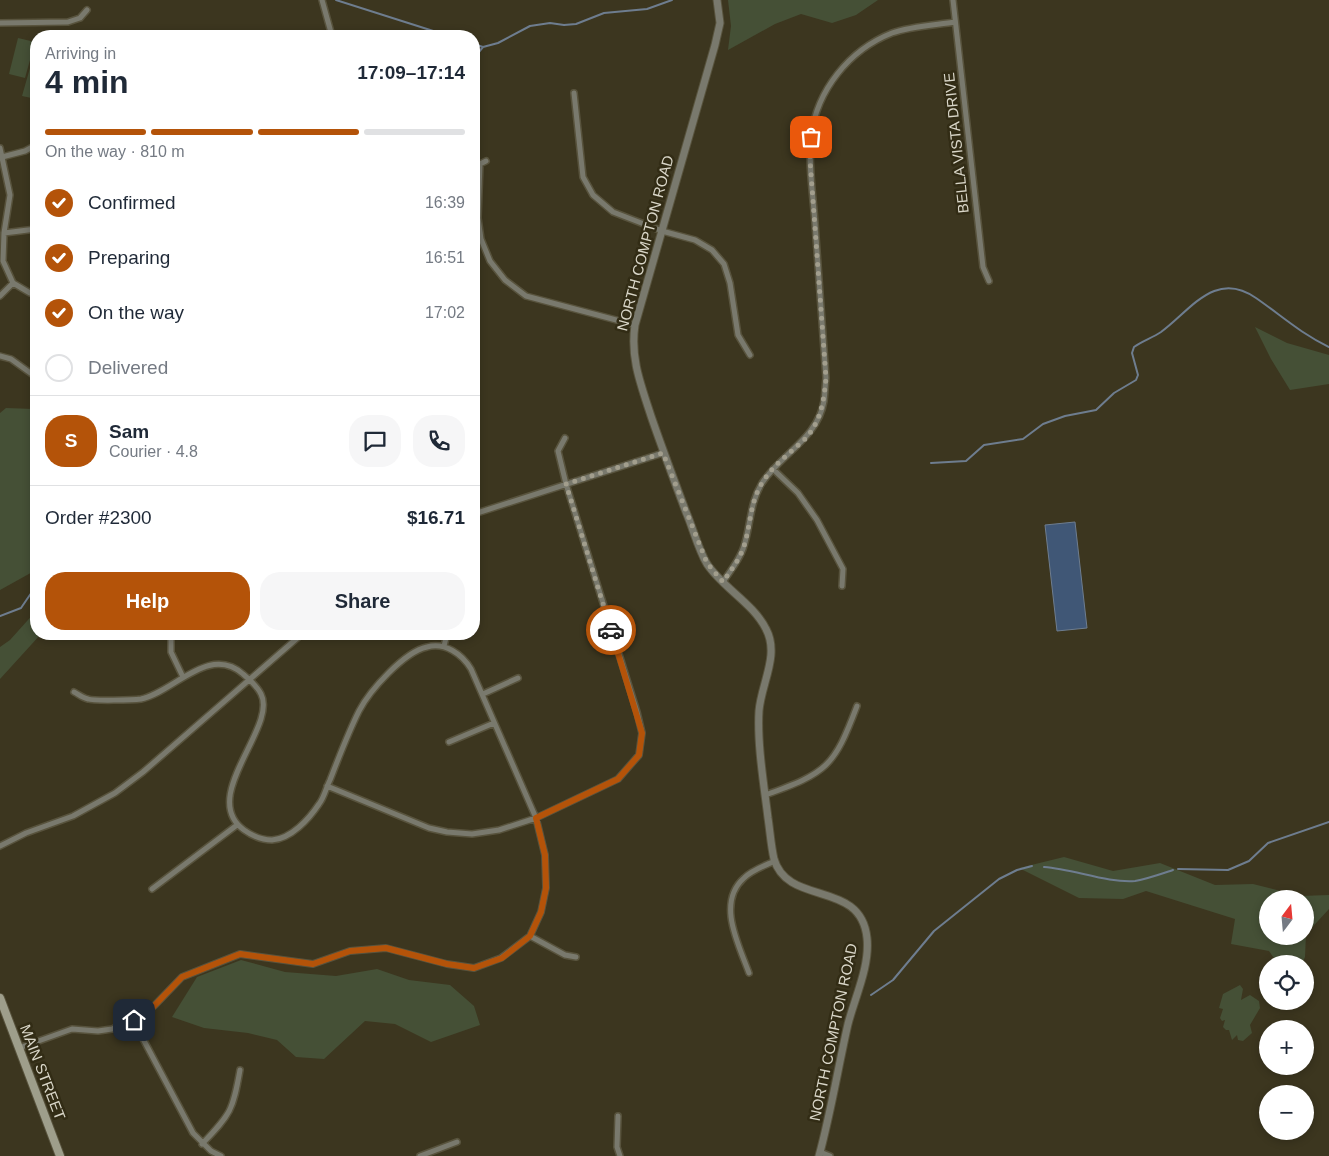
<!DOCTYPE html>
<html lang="en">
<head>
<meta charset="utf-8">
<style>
  body { margin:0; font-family:Arial,sans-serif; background:#f6f6f7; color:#1f2937; height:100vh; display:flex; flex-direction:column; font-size:19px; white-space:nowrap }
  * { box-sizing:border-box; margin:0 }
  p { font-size:16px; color:#747a83 }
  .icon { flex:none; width:28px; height:28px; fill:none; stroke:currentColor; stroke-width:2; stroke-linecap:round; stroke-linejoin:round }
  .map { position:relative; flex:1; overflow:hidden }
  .side { position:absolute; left:30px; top:30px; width:450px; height:610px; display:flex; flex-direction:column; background:#fff; border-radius:20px; box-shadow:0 2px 8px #0003 }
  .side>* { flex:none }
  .needle { width:32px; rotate:16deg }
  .buttons { position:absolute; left:1259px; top:890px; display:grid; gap:10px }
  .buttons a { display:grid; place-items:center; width:55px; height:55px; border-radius:50%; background:#fff; box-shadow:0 2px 8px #0003; font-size:25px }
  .pin { position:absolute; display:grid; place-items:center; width:42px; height:42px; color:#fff; margin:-21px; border-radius:10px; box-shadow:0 2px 8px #0006 }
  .courier { position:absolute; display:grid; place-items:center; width:50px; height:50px; margin:-25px; border:4px solid #b45309; border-radius:50%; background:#fff; color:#222; box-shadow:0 1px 6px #0007 }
  .overview em { font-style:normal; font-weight:700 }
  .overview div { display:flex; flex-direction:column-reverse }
  .overview { display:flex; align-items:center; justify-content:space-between; height:85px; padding:0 15px }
  h1 { font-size:32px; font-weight:700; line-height:38px }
  .bar { display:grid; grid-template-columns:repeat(4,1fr); gap:8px 5px; align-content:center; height:60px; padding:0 15px }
  .bar i { height:6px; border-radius:4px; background:#e0e1e3 }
  .bar .selected { background:#b45309 }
  .bar p { grid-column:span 4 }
  .line { display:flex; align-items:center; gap:12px; padding:0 15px; border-top:1px solid #e0e1e3 }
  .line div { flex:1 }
  .round { display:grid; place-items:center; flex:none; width:52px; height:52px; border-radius:20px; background:#f6f6f7 }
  ol { padding:0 15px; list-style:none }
  li { display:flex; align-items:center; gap:15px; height:55px }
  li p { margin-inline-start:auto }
  li .icon { padding:5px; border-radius:50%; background:#b45309; color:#fff; stroke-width:4 }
  li:last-child { color:#747a83 }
  li i { width:28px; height:28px; border:2px solid #e0e1e3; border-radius:50% }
  .primary-button { display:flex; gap:10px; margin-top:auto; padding:10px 15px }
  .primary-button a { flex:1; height:58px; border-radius:20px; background:#b45309; color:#fff; font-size:20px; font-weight:700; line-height:58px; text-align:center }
  .primary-button a+a { background:#f6f6f7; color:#1f2937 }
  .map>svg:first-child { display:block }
</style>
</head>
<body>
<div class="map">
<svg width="1329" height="1156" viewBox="0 0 1329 1156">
  <rect width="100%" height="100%" fill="#3c361f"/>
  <!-- green -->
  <path fill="#455036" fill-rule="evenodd" d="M728,0H878L856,15L832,23L801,14L775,24L728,50L731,26Z
    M18,38L35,42L25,78L9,74Z
    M32,61L36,62V99L22,96Z
    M1255,327L1287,343L1329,355V384L1290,390L1271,359Z
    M6,408L34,409L36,411V570L0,590V413Z
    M36,611V634H41L0,679V647L10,640Z
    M1064,857L1113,871L1160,863L1215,885L1253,884L1300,896L1329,895V909L1306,934L1305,957L1302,964H1278L1269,951L1231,944L1235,919L1146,891L1123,899L1079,898L1019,868ZM1268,899H1305V936H1268Z
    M241,960L285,972L336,976L377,969L409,980L450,985L474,1006L480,1025L431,1042L395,1024L365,1021L324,1059L296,1057L277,1040L248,1033L204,1028L172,1017L197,977Z
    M1240,985L1243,989L1241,1000L1250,995L1259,1001L1260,1008L1250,1025L1252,1033L1243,1041L1238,1040L1237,1035L1232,1040L1229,1030H1226L1223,1027L1225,1020L1222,1021L1220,1018L1223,1009L1219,1008L1223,994Z"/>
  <!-- water -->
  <path fill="#405776" stroke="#6e7d8f" d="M1075,522L1087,628L1057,631L1045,525Z"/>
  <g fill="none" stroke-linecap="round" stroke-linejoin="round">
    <!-- stream -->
    <path stroke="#6e7d8f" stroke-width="2" d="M336,0L449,36
      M474,44L483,47L498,43L530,26L550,23L564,25L576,24L604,13L647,9L672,0
      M474,58L483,47
      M931,463L966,461L984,445L1023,439L1043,424L1065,416L1096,410L1114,393L1136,380L1138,375L1132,353L1134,347C1142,341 1152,338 1161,332C1190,311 1215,269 1256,298C1282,316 1300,333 1329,347
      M0,616L21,608L36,586
      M1044,867C1074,869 1106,883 1135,881C1147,879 1161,874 1173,870
      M1178,869L1228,870L1249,861L1268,843L1329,822
      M871,995L893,980L934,931L999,879L1017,870L1032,866"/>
    <!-- minor casing -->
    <g stroke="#58533d" stroke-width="8">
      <path id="minor" d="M322,0L332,36
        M953,0L983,267L989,281
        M0,23L68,22L80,18L87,10
        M574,93L583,177L593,195L613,212L662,231L695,240L712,250L724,264L730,283L738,335L750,355
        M0,148L10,195L4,233L3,261L13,283L30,293L36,294
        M2,157L25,151L36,145
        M486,161L480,164L478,218L481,239L490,261L505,280L526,296L635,325
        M4,233L36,229
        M0,296L13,283
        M0,356L11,359L36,377
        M773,469L798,493L817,520L843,569L842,586
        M474,514L663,453
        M723,582C730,571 738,562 743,549C751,527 749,504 762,483C781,454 818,438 824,401C825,394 825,386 826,378C822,327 819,275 815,223C813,194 808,164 811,136C817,90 849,50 892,33C911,26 935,25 955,22
        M171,634V652L183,677
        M444,646L447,634
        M483,694L518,678
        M449,742L494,723
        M327,786L429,828L447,832L472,834L499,830L536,818L618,779L639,755L642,733L637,712L566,484L558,451L565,438
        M765,795C827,773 834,767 857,706
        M0,846L26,833L73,816L115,793L143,772L302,634
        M152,889L237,825
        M530,936L565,955L576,957
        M749,973C739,945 716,903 744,878C752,870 764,866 775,861
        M133,1020L193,1133L211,1151L221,1156
        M19,1048L72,1029L98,1031L112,1029L133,1020L154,1006L182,977L240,954L313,964L350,951L386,948L447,964L474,968L501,958L530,936L541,912L546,888L545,855L536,818L471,669C462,654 445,642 427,647C404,652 370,690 359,711C348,733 339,757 330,780C326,788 324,798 319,804C309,819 291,839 272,840C262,840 251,835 244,830C198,797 278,727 261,694C257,686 249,679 243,674C209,644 174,692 141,699C133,700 94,701 88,699C83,698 78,694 74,692
        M618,1116L617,1147L620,1156
        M202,1144C231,1114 233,1110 240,1070
        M820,1152L830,1156
        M420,1156L457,1142"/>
    </g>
    <!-- tertiary casing -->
    <g stroke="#58533d" stroke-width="9">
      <path id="tertiary" d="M717,0L720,23L715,45L635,325C630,358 641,385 651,416C662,448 674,480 686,512C693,528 698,549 707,564C723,588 753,603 766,629C780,655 761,684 759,711C757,744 764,785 768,818C770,831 771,846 774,859C788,907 861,879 867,938C870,966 855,997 848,1024C838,1068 831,1112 819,1156
        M0,157H2"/>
    </g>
    <!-- secondary casing -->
    <g stroke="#58533d" stroke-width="10">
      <path id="secondary" d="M0,998L60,1156"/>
    </g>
    <!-- minor -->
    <use href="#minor" stroke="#79796d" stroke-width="5"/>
    <!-- tertiary -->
    <use href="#tertiary" stroke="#79796d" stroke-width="7"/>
    <!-- secondary -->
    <use href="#secondary" stroke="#9e9e8b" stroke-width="8"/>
  </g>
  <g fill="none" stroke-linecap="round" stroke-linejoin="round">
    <!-- done -->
    <path stroke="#a29e8d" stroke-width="5" stroke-dasharray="0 9" d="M611,630L566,484L663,453L707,563L723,582C730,571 738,562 743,549C751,527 749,504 762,483C773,465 790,453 805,439C821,422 824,400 826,378L810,160L811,137"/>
    <!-- route -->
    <path stroke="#b45309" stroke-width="6" d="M134,1020L154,1006L182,977L240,954L313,964L350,951L386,948L447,964L474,968L502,958L530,936L541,912L546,888L545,855L536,818L618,779L639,755L642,733L611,630"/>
  </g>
  <g text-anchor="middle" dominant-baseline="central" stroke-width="5" stroke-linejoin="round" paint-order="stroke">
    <!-- street labels -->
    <g font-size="15" fill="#d9d6c8" stroke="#322c15">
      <text transform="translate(956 143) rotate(-96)">BELLA VISTA DRIVE</text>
      <text transform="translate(645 243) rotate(-75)">NORTH COMPTON ROAD</text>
      <text transform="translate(833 1032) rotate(-78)">NORTH COMPTON ROAD</text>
      <text transform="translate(43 1072) rotate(69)">MAIN STREET</text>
    </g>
  </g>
</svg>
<div class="buttons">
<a><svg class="needle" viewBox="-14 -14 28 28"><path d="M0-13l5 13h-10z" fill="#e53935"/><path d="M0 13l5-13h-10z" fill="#747a83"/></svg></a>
<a><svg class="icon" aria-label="locate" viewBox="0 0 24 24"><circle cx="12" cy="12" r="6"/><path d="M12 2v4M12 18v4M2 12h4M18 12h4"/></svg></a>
<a>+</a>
<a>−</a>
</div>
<div class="pin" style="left:811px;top:137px;background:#ea580c"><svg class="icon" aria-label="bag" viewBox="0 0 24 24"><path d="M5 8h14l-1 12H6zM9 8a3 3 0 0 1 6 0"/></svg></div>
<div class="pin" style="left:134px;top:1020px;background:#1f2937"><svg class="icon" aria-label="home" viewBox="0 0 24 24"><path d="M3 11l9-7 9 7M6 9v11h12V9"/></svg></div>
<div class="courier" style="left:611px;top:630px"><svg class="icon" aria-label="car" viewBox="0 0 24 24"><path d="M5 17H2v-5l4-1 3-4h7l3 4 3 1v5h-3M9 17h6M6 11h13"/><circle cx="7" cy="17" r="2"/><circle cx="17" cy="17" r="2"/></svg></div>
<section class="side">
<div class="overview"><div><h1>4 min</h1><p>Arriving in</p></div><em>17:09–17:14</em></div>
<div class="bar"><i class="selected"></i><i class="selected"></i><i class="selected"></i><i></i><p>On the way · 810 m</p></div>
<ol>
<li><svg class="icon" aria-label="check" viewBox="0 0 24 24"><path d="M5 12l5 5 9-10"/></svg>Confirmed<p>16:39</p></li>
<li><svg class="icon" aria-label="check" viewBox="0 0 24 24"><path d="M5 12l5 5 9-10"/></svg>Preparing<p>16:51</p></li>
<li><svg class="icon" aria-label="check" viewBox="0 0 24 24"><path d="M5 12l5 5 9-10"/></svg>On the way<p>17:02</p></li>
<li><i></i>Delivered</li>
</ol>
<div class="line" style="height:90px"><b class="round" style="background:#b45309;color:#fff">S</b><div><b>Sam</b><p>Courier · 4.8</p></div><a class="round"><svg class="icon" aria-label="chat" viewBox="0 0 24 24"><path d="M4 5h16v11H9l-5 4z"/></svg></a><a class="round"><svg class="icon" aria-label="phone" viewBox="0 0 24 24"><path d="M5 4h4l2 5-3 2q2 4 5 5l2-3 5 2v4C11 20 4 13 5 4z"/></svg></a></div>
<div class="line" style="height:65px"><div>Order #2300</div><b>$16.71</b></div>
<div class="primary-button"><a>Help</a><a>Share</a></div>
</section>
</div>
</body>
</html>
